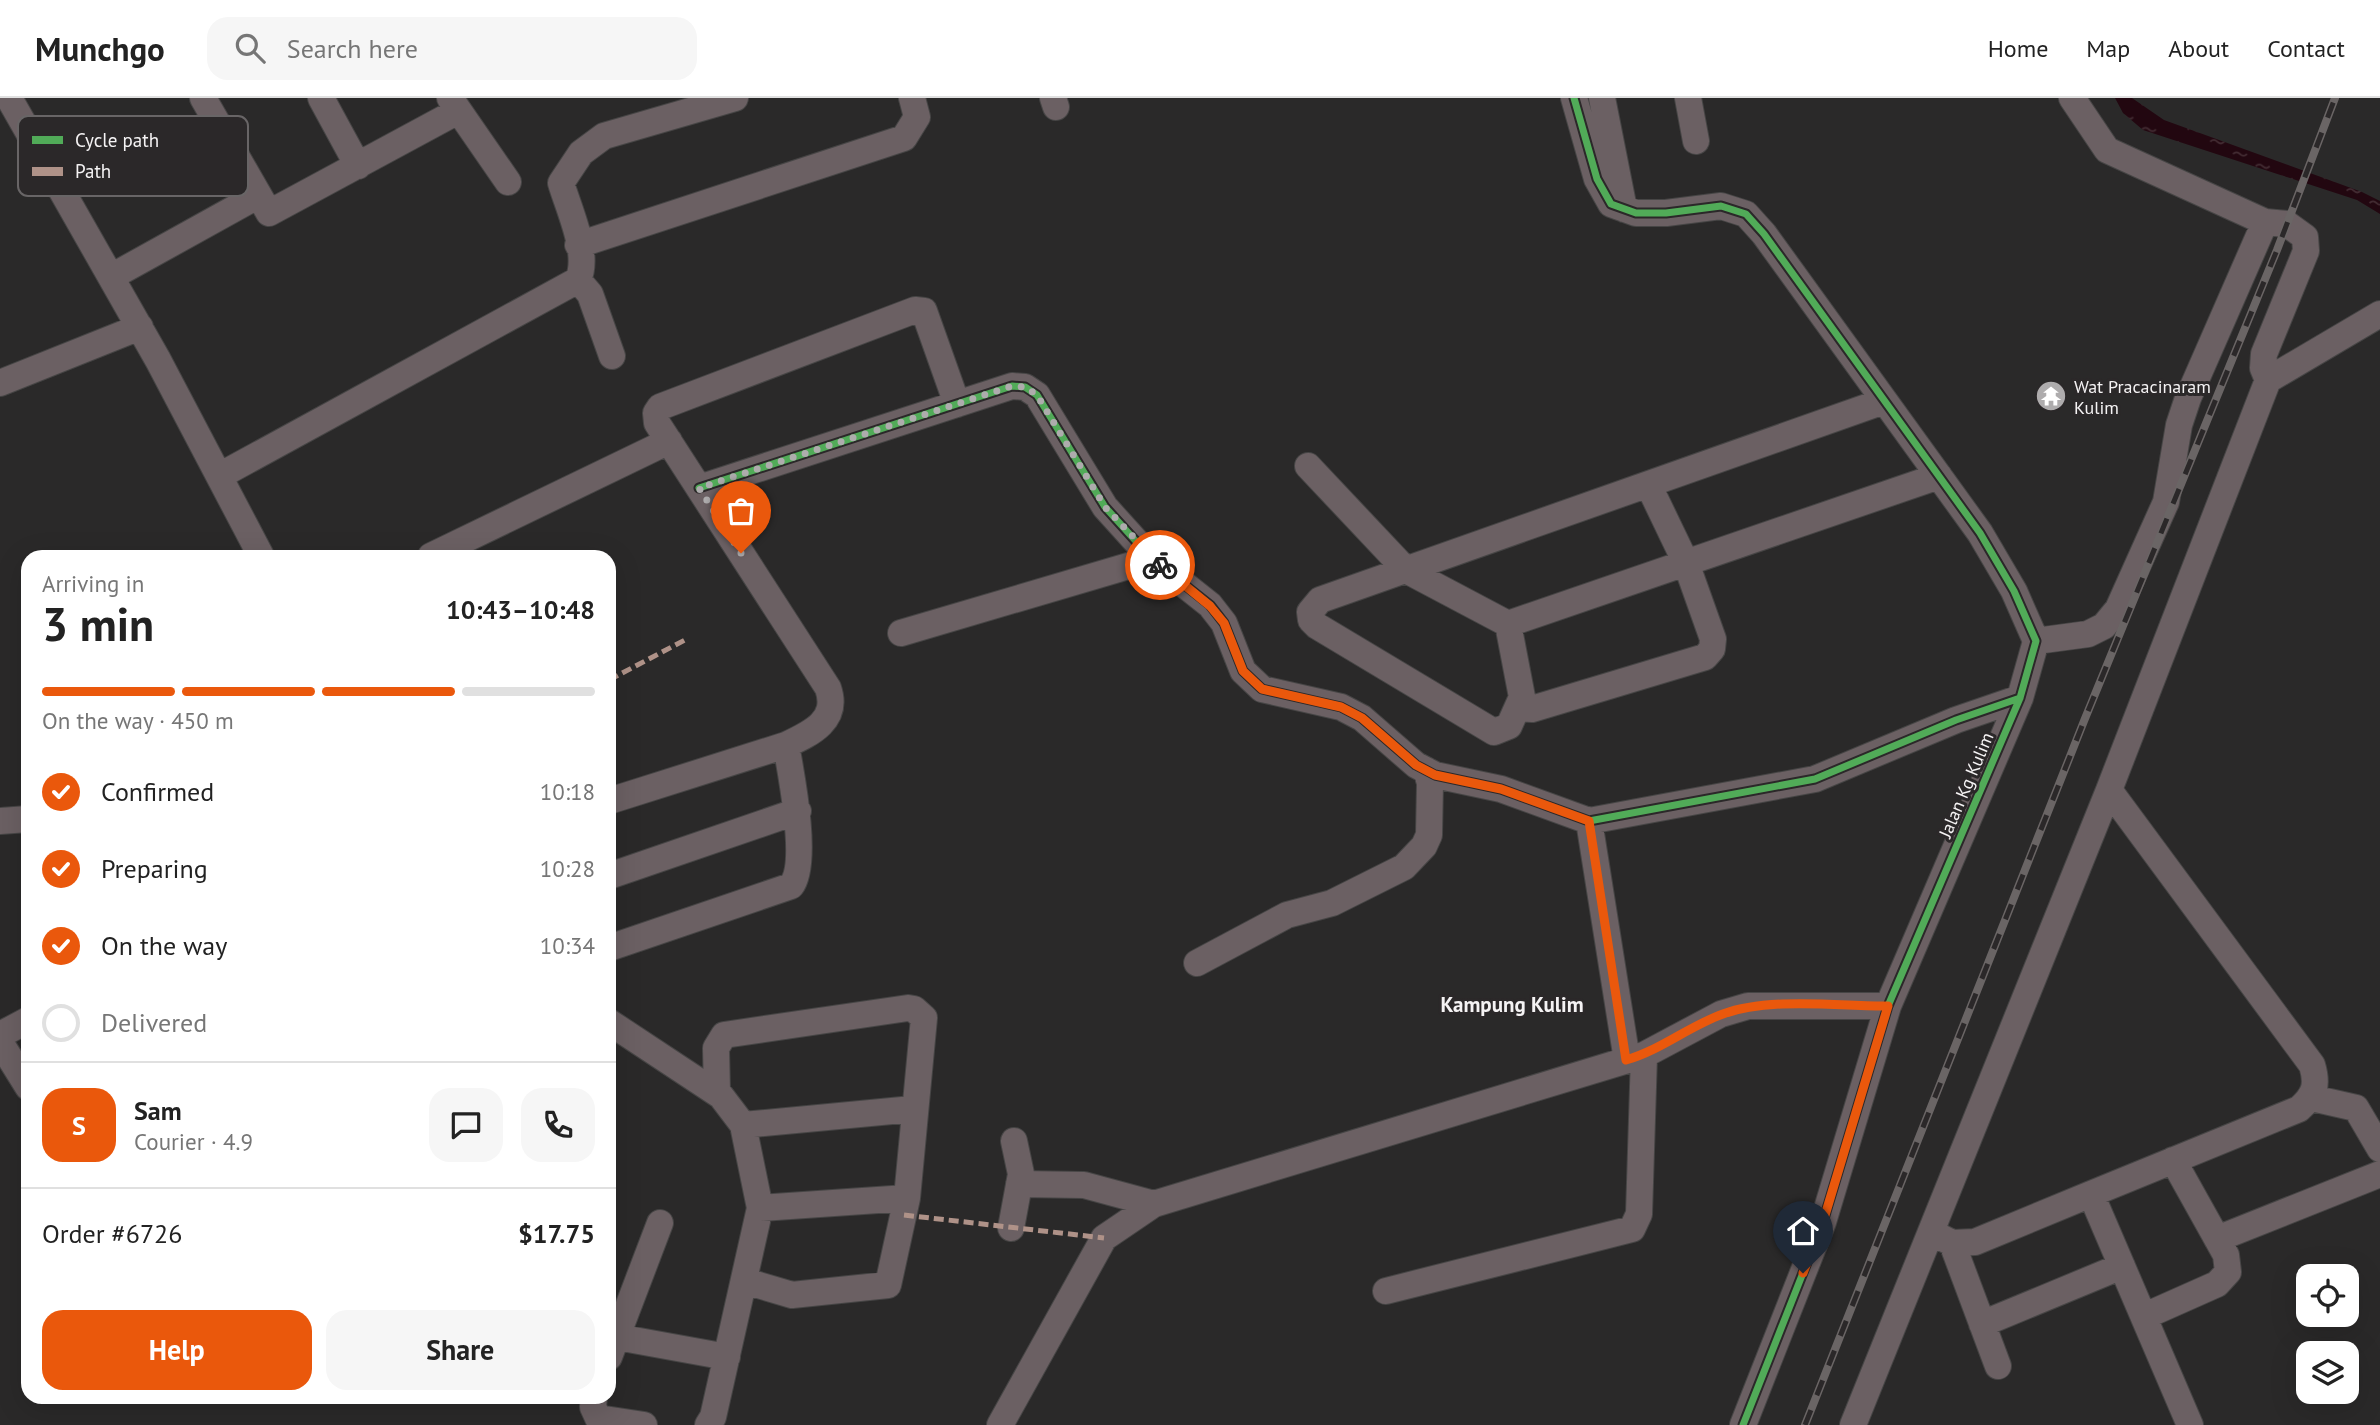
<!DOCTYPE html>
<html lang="en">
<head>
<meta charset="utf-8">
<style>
  body { margin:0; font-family:"PT Sans",sans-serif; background:#f6f6f6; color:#222; height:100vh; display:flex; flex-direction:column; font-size:26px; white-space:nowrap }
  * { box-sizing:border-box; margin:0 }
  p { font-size:23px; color:#767676 }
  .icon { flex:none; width:38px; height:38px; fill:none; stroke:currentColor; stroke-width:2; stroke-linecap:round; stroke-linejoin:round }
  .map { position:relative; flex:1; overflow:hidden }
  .panel { position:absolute; left:21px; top:452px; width:595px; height:854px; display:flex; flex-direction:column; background:#fff; border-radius:21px; box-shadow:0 7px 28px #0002 }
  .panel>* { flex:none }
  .fabs { position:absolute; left:2296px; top:1166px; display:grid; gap:14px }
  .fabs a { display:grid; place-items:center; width:63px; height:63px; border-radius:14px; background:#fff; box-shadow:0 7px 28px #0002; font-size:35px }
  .pin { position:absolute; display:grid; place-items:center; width:60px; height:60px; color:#fff; margin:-72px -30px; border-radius:50% 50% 50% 0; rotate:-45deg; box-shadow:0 0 7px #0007 }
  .pin .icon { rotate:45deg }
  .courier { position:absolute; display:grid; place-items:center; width:70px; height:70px; margin:-35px; border:5px solid #ea580c; border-radius:50%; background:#fff; color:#222; box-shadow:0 2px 9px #0007 }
  .overview em { font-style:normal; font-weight:600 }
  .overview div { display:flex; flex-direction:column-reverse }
  .overview { display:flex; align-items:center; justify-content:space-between; height:119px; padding:0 21px }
  h1 { font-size:46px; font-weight:600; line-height:52px }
  .bar { display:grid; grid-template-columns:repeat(4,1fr); gap:10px 7px; align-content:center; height:84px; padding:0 21px }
  .bar i { height:9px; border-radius:5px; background:#e0e0e0 }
  .bar .current { background:#ea580c }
  .bar p { grid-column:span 4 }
  .line { display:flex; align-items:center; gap:18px; padding:0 21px; border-top:2px solid #e0e0e0 }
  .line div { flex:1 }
  .round { display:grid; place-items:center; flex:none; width:74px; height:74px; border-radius:21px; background:#f6f6f6 }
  ol { padding:0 21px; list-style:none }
  li { display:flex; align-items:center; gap:21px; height:77px }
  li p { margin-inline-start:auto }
  li .icon { padding:7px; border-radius:50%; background:#ea580c; color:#fff; stroke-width:4 }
  li:last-child { color:#767676 }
  li i { width:38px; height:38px; border:4px solid #e0e0e0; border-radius:50% }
  .action { display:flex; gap:14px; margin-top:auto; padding:14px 21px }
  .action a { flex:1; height:80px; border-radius:21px; background:#ea580c; color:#fff; font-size:28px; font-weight:600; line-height:80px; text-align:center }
  .action a+a { background:#f6f6f6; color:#222 }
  header { display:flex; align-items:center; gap:42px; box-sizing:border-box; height:98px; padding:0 35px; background:#fff; border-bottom:2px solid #e0e0e0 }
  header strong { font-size:33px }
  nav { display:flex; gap:38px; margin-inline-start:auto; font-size:24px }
  .search { width:490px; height:63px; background:#f6f6f6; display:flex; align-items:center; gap:18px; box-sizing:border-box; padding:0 24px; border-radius:21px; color:#767676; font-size:26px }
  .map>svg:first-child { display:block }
</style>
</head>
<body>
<header>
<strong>Munchgo</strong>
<div class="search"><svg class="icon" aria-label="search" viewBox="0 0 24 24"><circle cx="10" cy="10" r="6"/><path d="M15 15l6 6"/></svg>Search here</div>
<nav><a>Home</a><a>Map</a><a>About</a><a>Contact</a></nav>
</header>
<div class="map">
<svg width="2380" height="1327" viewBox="0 0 2380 1327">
  <defs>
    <pattern id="water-ripples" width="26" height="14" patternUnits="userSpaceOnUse" patternTransform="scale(1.75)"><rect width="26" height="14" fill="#220710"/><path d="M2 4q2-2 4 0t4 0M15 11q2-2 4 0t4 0" fill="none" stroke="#432c33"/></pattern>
  </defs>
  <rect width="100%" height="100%" fill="#2a2929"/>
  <!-- water -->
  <path fill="url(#water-ripples)" d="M2115,0H2132L2164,22L2362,94L2380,103V116L2357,102L2143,32L2123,15Z"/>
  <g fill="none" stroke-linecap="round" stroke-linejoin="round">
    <!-- minor casing -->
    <g stroke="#464545" stroke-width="28">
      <path id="minor" d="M9,0L158,262L261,458
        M203,0L269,115L458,13
        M321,0L358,68
        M450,0L508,84
        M1053,0L1056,9
        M1574,0L1597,81L1611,106L1636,115H1666L1721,108L1746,116L1764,136L1980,435L2014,493L2036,543L2020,600L1888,908L1823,1124L1743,1327
        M1602,0L1624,111
        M1688,0L1696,43
        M2072,0L2107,52L2265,124L2287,126L2305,139L2306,153L2264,256L2263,270L2268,282
        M578,147L904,40L917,19L912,0
        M111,179L257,98
        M578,182L590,196L612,258
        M0,285L140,229
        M1308,368L1406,472L1508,526L1939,378
        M221,377L578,182C590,156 569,112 561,85L581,55L604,38L735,0
        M699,390L1012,288L1025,289L1037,297L1105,409L1152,461L1210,507L1224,525L1243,573L1262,591L1341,609L1362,620L1416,667L1435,677L1501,691L1589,723L1815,681L1956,622L2020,600
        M431,458L669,343
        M1508,526L1522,599L1509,628L1494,634L1317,528L1311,522L1310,514L1320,502L1884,303
        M901,535L1152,461
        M2036,543L2088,536L2104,528L2118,511L2166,404L2179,327L2188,300L2265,124
        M1518,610L1532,611L1705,559L1712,551L1713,541L1686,465L1649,388
        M786,647C812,635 839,622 828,590L657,325L656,315L660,309L915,212L924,213L957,306
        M609,703L786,647C791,675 809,766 791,788L609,850
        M0,723L28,721
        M1589,723L1627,962
        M609,778L798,713
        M1197,865L1287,817L1332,805L1404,769L1424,748L1429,737L1430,685L1426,672
        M609,924L721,998L743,1027L760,1110L713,1319L708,1327
        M0,937L28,922
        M0,944L28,989
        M717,994L716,950L724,937L908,910L914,911L924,920L907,1100L888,1187L792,1197L745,1183
        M2312,1000L2356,1010L2380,1051
        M743,1027L913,1011
        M1019,1086L1084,1087L1154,1106
        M2091,1096L2299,1011C2315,997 2318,987 2312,967L2109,692
        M760,1110L907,1100
        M1011,1130L1021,1076L1014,1043
        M1931,1134L1952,1145L1975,1144L2091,1096L2190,1327
        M2217,1141L2380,1076
        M1952,1145L1998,1268
        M1386,1193L1632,1131L1639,1116L1644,957
        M2145,1218L2217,1186L2228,1174L2226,1157L2173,1062
        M1982,1226L2122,1168
        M617,1239L727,1259
        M609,1259L660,1125
        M594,1298L593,1309L598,1320L644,1327
        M1000,1327L1104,1140L1154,1106L1644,957L1721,916L1748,908H1888
        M1853,1327L2109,692L2268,282L2380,216"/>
    </g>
    <!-- minor -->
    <use href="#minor" stroke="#6b6063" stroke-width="26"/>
    <!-- rail casing -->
    <g stroke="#6a6565" stroke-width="8">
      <path id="rail" d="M1805,1327L2084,623L2277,152L2335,0"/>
    </g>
    <!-- rail -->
    <use href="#rail" stroke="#2b2829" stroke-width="5" stroke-dasharray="16" stroke-linecap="butt"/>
    <!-- quiet -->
    <path stroke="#af9288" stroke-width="5" stroke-dasharray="10 5" stroke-linecap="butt" d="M609,582L685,542
      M904,1117L1104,1140"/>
    <!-- cycleway casing -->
    <g stroke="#2b2829" stroke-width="11">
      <path id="cycleway" d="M1574,0L1597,81L1611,106L1636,115H1666L1721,108L1746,116L1764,136L1980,435L2014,493L2036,543L2020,600L1888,908L1823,1124L1743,1327
        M699,390L1012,288L1025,289L1037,297L1105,409L1152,461L1210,507L1224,525L1243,573L1262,591L1341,609L1362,620L1416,667L1435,677L1501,691L1589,723L1815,681L1956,622L2020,600"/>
    </g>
    <!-- cycleway -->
    <use href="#cycleway" stroke="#51ab58" stroke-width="7"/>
  </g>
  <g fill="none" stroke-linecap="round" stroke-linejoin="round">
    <!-- done -->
    <path stroke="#aeacad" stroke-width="7" stroke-dasharray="0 12.6" d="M741,455L699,390L1012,288L1025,289L1037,297L1105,409L1160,467"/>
    <!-- route -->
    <path stroke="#ea580c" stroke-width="9" d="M1160,467L1210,508L1224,525L1243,573L1262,591L1341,609L1362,620L1416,667L1435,677L1501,691L1589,723L1626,962C1661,952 1689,928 1723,916C1769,899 1838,908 1888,908L1823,1124L1803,1175"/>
  </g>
  <!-- icons -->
  <defs>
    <g id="temple-disc" transform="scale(1.575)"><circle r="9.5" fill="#aeacad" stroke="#2b2829"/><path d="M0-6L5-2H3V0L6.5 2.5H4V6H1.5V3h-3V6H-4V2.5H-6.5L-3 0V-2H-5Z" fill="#fff"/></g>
  </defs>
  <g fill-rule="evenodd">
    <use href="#temple-disc" x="2051" y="298"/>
  </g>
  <g text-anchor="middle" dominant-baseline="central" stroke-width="6" stroke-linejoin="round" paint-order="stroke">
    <!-- poi labels -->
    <g font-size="18" fill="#f5f3f4" stroke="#2b2829" text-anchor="start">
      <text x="2074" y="288">Wat Pracacinaram<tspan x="2074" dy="21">Kulim</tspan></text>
    </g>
    <!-- street labels -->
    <g font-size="18" fill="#f5f3f4" stroke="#2b2829">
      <text transform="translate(1966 687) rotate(-67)">Jalan Kg Kulim</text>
    </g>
    <!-- quarter labels -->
    <g font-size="21" font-weight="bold" fill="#f5f3f4" stroke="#2b2829">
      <text x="1512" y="906">Kampung Kulim</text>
    </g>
  </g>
  <!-- legend -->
  <rect x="18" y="18" width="230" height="80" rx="10" fill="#2b2829" stroke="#686566" stroke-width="2"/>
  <rect x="32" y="38" width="31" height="8" fill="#51ab58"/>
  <rect x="32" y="69" width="31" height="9" fill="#af9288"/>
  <g font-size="19" fill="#f5f3f4">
    <text x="75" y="49">Cycle path</text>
    <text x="75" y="80">Path</text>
  </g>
</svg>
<div class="fabs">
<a><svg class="icon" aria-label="locate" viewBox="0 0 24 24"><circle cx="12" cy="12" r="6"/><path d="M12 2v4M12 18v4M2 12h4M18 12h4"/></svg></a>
<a><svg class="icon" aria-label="layers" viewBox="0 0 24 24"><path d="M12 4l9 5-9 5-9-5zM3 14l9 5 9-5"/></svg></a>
</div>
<div class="pin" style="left:741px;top:455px;background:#ea580c"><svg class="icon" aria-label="bag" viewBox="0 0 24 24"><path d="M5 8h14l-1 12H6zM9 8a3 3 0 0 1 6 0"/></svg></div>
<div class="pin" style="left:1803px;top:1175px;background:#1f2937"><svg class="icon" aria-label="home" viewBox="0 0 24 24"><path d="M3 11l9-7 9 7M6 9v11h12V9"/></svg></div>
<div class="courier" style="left:1160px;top:467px"><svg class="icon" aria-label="bike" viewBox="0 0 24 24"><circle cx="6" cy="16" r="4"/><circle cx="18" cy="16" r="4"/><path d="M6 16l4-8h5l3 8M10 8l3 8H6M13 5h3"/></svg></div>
<section class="panel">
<div class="overview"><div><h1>3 min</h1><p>Arriving in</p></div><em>10:43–10:48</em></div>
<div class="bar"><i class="current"></i><i class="current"></i><i class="current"></i><i></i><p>On the way · 450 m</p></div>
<ol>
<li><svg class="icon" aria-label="check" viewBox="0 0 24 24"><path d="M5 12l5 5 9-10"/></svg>Confirmed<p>10:18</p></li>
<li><svg class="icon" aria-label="check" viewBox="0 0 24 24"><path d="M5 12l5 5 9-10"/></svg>Preparing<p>10:28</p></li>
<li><svg class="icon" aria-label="check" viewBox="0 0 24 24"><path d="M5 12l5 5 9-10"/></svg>On the way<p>10:34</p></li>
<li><i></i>Delivered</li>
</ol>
<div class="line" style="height:126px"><b class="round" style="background:#ea580c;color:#fff">S</b><div><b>Sam</b><p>Courier · 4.9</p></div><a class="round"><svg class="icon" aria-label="chat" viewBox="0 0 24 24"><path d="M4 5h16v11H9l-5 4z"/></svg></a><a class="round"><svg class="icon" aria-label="phone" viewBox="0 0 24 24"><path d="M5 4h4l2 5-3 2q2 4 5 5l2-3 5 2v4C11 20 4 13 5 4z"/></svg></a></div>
<div class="line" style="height:91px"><div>Order #6726</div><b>$17.75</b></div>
<div class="action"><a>Help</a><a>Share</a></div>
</section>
</div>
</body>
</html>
